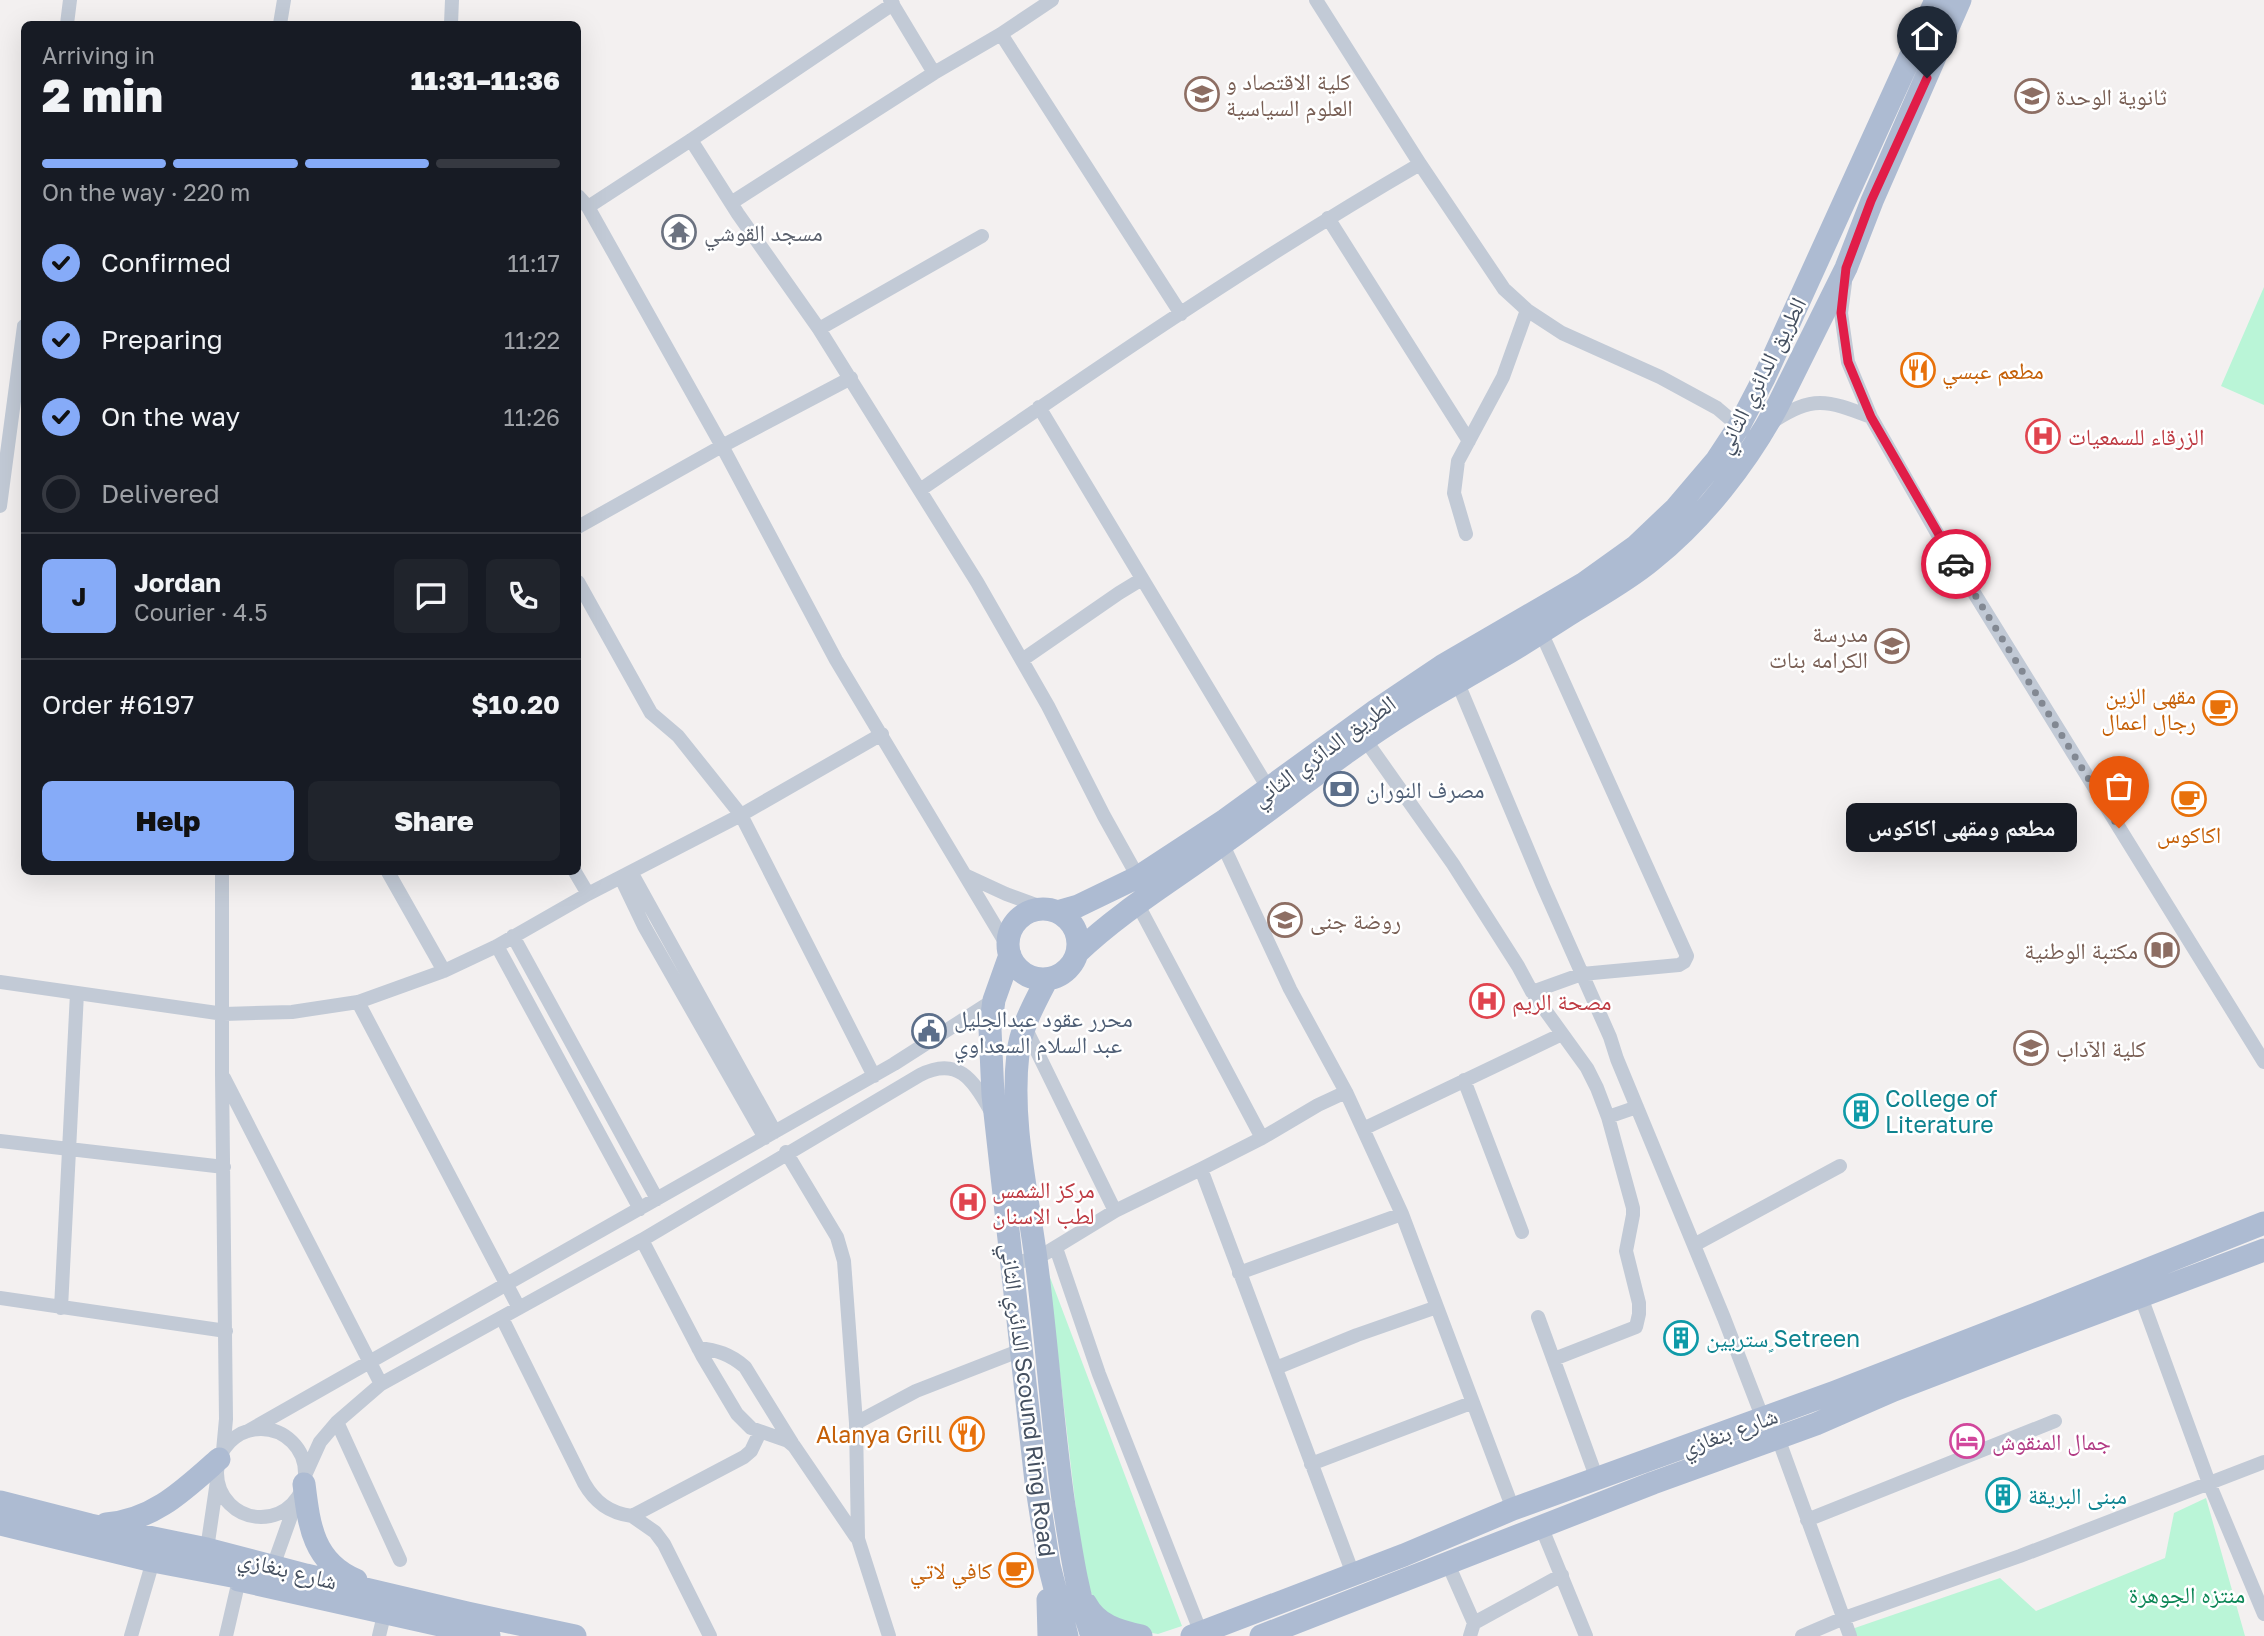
<!DOCTYPE html>
<html lang="en">
<head>
<meta charset="utf-8">
<style>
  body { margin:0; font-family:"Golos Text","Noto Naskh Arabic",sans-serif; background:#20242c; color:#f1f3f6; height:100vh; display:flex; flex-direction:column; font-size:26px; white-space:nowrap }
  * { box-sizing:border-box; margin:0 }
  p { font-size:23px; color:#9ea1a6 }
  .icon { flex:none; width:38px; height:38px; fill:none; stroke:currentColor; stroke-width:2; stroke-linecap:round; stroke-linejoin:round }
  .map { position:relative; flex:1; overflow:hidden }
  .side { position:absolute; left:21px; top:21px; width:560px; height:854px; display:flex; flex-direction:column; background:#171b24; border-radius:10px; box-shadow:0 7px 28px #0002 }
  .side>* { flex:none }
  .pin { position:absolute; display:grid; place-items:center; width:60px; height:60px; color:#fff; margin:-72px -30px; border-radius:50% 50% 50% 0; rotate:-45deg; box-shadow:0 0 7px #0007 }
  .pin .icon { rotate:45deg }
  .courier { position:absolute; display:grid; place-items:center; width:70px; height:70px; margin:-35px; border:5px solid #e11d48; border-radius:50%; background:#fff; color:#222; box-shadow:0 2px 9px #0007 }
  .bubble { position:absolute; height:49px; border-radius:10px; background:#171b24; box-shadow:0 7px 28px #0002; font-size:23px; font-weight:800; line-height:49px; text-align:center }
  .overview em { font-style:normal; font-weight:800 }
  .overview div { display:flex; flex-direction:column-reverse }
  .overview { display:flex; align-items:center; justify-content:space-between; height:119px; padding:0 21px }
  h1 { font-size:46px; font-weight:800; line-height:52px }
  .bar { display:grid; grid-template-columns:repeat(4,1fr); gap:10px 7px; align-content:center; height:84px; padding:0 21px }
  .bar i { height:9px; border-radius:5px; background:#363941 }
  .bar .on { background:#86abf8 }
  .bar p { grid-column:span 4 }
  .line { display:flex; align-items:center; gap:18px; padding:0 21px; border-top:2px solid #363941 }
  .line div { flex:1 }
  .round { display:grid; place-items:center; flex:none; width:74px; height:74px; border-radius:10px; background:#20242c }
  ol { padding:0 21px; list-style:none }
  li { display:flex; align-items:center; gap:21px; height:77px }
  li p { margin-inline-start:auto }
  li .icon { padding:7px; border-radius:50%; background:#86abf8; color:#111; stroke-width:4 }
  li:last-child { color:#9ea1a6 }
  li i { width:38px; height:38px; border:4px solid #363941; border-radius:50% }
  .primary-button { display:flex; gap:14px; margin-top:auto; padding:14px 21px }
  .primary-button a { flex:1; height:80px; border-radius:10px; background:#86abf8; color:#111; font-size:28px; font-weight:800; line-height:80px; text-align:center }
  .primary-button a+a { background:#20242c; color:#f1f3f6 }
  .map>svg:first-child { display:block }
</style>
</head>
<body>
<div class="map">
<svg width="2264" height="1636" viewBox="0 0 2264 1636">
  <rect width="100%" height="100%" fill="#f3f0f0"/>
  <!-- green -->
  <path fill="#baf5d7" d="M2264,287V405L2221,386Z
    M1048,1272L1182,1626L1158,1634L1128,1629L1096,1604L1084,1577Z
    M2206,1498L2245,1636H1852L1849,1630L2000,1578L2036,1611L2165,1558L2174,1513Z"/>
  <g fill="none" stroke-linecap="round" stroke-linejoin="round">
    <!-- street -->
    <path stroke="#c2cad6" stroke-width="14" d="M890,0L934,73
      M1316,0L1420,164L1504,289L1527,310L1562,333L1660,377L1717,408L1743,430
      M67,24L70,0
      M280,24L284,0
      M451,24L452,0
      M1001,34L1181,314
      M691,140L738,214L819,329L977,582L1048,706L1104,816L1138,877
      M578,196L588,207L722,446L836,660L1008,947
      M731,203L934,73L1001,34L1052,0
      M588,207L691,140L893,4
      M1328,218L1469,441
      M1845,283L1841,313L1848,362L1871,417L1937,533L2264,1062
      M819,329L982,236
      M1039,407L1268,788
      M1772,422C1814,395 1826,400 1871,417
      M920,490C1084,377 1248,264 1420,164
      M0,506L24,326
      M578,527L722,446L851,378
      M1466,534L1454,493L1458,461L1503,377L1527,310
      M578,582L651,713L678,736L741,815L874,1076
      M1022,660L1119,593L1142,579
      M1457,681L1543,886L1610,1037L1617,1059L1724,1318L1763,1419
      M1364,738L1453,864L1518,966L1532,992L1587,1068L1597,1088L1608,1117L1633,1208V1215L1626,1251L1639,1303V1314L1636,1327L1554,1359
      M1223,845L1290,989L1346,1092L1402,1214L1513,1509
      M222,872V1074L226,1419L223,1451
      M388,872L444,971
      M575,872L588,894
      M631,872L775,1132
      M967,876L1006,894L1047,909
      M621,878L644,926L765,1138
      M1137,903L1262,1138
      M513,936L657,1199
      M497,946L640,1209
      M0,982L224,1014L292,1012L358,1002L444,971L497,946L588,894L741,815L882,734
      M1532,992L1582,974L1679,965L1684,962L1687,956L1541,632
      M358,1002L519,1308
      M1025,1027L1115,1211
      M224,1078L381,1384
      M1464,1080L1522,1232
      M1608,1117L1637,1107
      M1363,1129L1562,1034
      M0,1141L224,1167
      M786,1152L837,1237L844,1261L856,1423L858,1539L889,1636
      M1201,1169L1353,1574
      M642,1240L703,1357L737,1414L751,1428L788,1441L794,1446L856,1537
      M1694,1245L1840,1166
      M1056,1248L1099,1374L1201,1633
      M1011,1264L1036,1258L1046,1253L1115,1211L1201,1169L1262,1138L1318,1105L1346,1092
      M1239,1273L1402,1214
      M2141,1297L2209,1483L2264,1614
      M0,1298L226,1331
      M61,1308L77,993
      M1538,1317L1597,1479
      M502,1318L584,1483C595,1502 609,1513 632,1516L744,1457L751,1451L760,1432
      M698,1348C717,1350 730,1354 745,1367L792,1443
      M1276,1368L1357,1335L1437,1307
      M337,1422L400,1560
      M856,1423L916,1391L1021,1350
      M217 1473a44 44 0 1 1 88 0a44 44 0 1 1-88 0Z
      M248,1431L894,1064L994,1000
      M1778,1438L1850,1636
      M1311,1464L1471,1403
      M306,1473L320,1442L337,1422L381,1384L642,1240L920,1075C957,1056 973,1079 990,1110
      M632,1516L655,1532L664,1544L710,1636
      M1807,1520L2055,1421
      M1541,1526L1586,1636
      M208,1555L207,1549L217,1481
      M1448,1564L1474,1623L1470,1636
      M271,1572L296,1502
      M1474,1623L1562,1575
      M131,1636L153,1561
      M226,1636L239,1580
      M379,1636L385,1611
      M1802,1636L1844,1618L2020,1556L2264,1462"/>
    <!-- primary -->
    <path stroke="#adbbd2" stroke-width="23" d="M1008 944a35 35 0 1 1 70 0a35 35 0 1 1-70 0Z
      M1057,912L1078,906L1138,877L1225,820L1375,711L1442,666L1583,584L1636,546L1676,508L1716,461L1739,426L1764,378L1936,0
      M1077,953C1122,910 1175,879 1225,842C1287,798 1345,750 1410,710C1440,691 1471,675 1501,657C1526,643 1549,627 1573,612C1599,596 1628,580 1652,560C1703,519 1747,463 1778,405L1846,268L1872,201L1960,0
      M1010,955L994,1000L990,1029L993,1095L1036,1482L1049,1565L1067,1636
      M1047,979C1035,1002 1021,1027 1018,1053C1010,1122 1027,1190 1036,1259C1047,1341 1052,1424 1064,1506C1071,1550 1077,1594 1092,1636
      M304,1484C309,1525 313,1562 356,1580
      M0,1502L90,1525L207,1549L306,1575L467,1613L575,1636
      M0,1524L153,1561L237,1577L239,1580L489,1636
      M106,1524C154,1520 184,1490 219,1459
      M1048,1600L1049,1636
      M1086,1604C1097,1625 1118,1631 1141,1636
      M1192,1636L1404,1555L1513,1509L1835,1392L2031,1316L2264,1223
      M1261,1636L1653,1483L1816,1424L1894,1390L2032,1337L2264,1250"/>
  </g>
  <g fill="none" stroke-linecap="round" stroke-linejoin="round">
    <!-- done -->
    <path stroke="#828892" stroke-width="7" stroke-dasharray="0 12.6" d="M1956,564L2119,828"/>
    <!-- route -->
    <path stroke="#e11d48" stroke-width="9" d="M1927,78L1871,201L1846,268L1841,313L1848,362L1871,417L1956,564"/>
  </g>
  <!-- icons -->
  <defs>
    <g id="university-ring" transform="scale(1.75)"><circle r="9.5" fill="#fff" stroke="#8d6e63" stroke-width="1.5"/><path d="M0-5L7-2L0 1L-7-2ZM-4 1L0 2.5L4 1V4Q0 6-4 4Z" fill="#8d6e63"/></g>
    <g id="school-ring" transform="scale(1.75)"><circle r="9.5" fill="#fff" stroke="#8d6e63" stroke-width="1.5"/><path d="M0-5L7-2L0 1L-7-2ZM-4 1L0 2.5L4 1V4Q0 6-4 4Z" fill="#8d6e63"/></g>
    <g id="temple-ring" transform="scale(1.75)"><circle r="9.5" fill="#fff" stroke="#6b7280" stroke-width="1.5"/><path d="M0-6L5-2H3V0L6.5 2.5H4V6H1.5V3h-3V6H-4V2.5H-6.5L-3 0V-2H-5Z" fill="#6b7280"/></g>
    <g id="restaurant-ring" transform="scale(1.75)"><circle r="9.5" fill="#fff" stroke="#e8710a" stroke-width="1.5"/><path d="M-5-6h1v4h1v-4h1v4h1v-4h1v5L-1.5 .5V6h-2V.5L-5-1ZM5-6V6H3V1.5H1.5Q1.5-4 5-6Z" fill="#e8710a"/></g>
    <g id="hospital-ring" transform="scale(1.75)"><circle r="9.5" fill="#fff" stroke="#e0444e" stroke-width="1.5"/><path d="M-5-5h3v3.5h4V-5h3V5h-3V1.5h-4V5h-3Z" fill="#e0444e"/></g>
    <g id="cafe-ring" transform="scale(1.75)"><circle r="9.5" fill="#fff" stroke="#e8710a" stroke-width="1.5"/><path d="M-5.5-4.5H6V0H3Q3 3.5 0 3.5H-2.5Q-5.5 3.5-5.5 0ZM3-3.2v2h1.7v-2ZM-6 4.5H4V6H-6Z" fill="#e8710a"/></g>
    <g id="bank-ring" transform="scale(1.75)"><circle r="9.5" fill="#fff" stroke="#5c6f8a" stroke-width="1.5"/><path d="M-6-4H6V4H-6ZM0-2.3a2.3 2.3 0 1 0 0 4.6a2.3 2.3 0 1 0 0-4.6Z" fill="#5c6f8a"/></g>
    <g id="library-ring" transform="scale(1.75)"><circle r="9.5" fill="#fff" stroke="#8d6e63" stroke-width="1.5"/><path d="M-6-4Q-3-5.5-.7-3.5V5Q-3 3-6 4ZM6-4Q3-5.5 .7-3.5V5Q3 3 6 4Z" fill="#8d6e63"/></g>
    <g id="civic-ring" transform="scale(1.75)"><circle r="9.5" fill="#fff" stroke="#5c6f8a" stroke-width="1.5"/><path d="M-.6-6.5H3V-4.5H.6V-3L4-1V1h2V6H-6V1h2V-1L-.6-3ZM-1.2 2.5V6h2.4V2.5Z" fill="#5c6f8a"/></g>
    <g id="building-ring" transform="scale(1.75)"><circle r="9.5" fill="#fff" stroke="#0f9aa8" stroke-width="1.5"/><path d="M-4-6H4V6H1V3H-1V6H-4ZM-2.5-4.3h1.7v1.8h-1.7ZM.8-4.3h1.7v1.8H.8ZM-2.5-1h1.7V.8h-1.7ZM.8-1h1.7V.8H.8Z" fill="#0f9aa8"/></g>
    <g id="hotel-ring" transform="scale(1.75)"><circle r="9.5" fill="#fff" stroke="#d1479c" stroke-width="1.5"/><path d="M-6-4.5h1.5V1H6V5H4.5V3h-9V5H-6ZM-4 0a1.8 1.8 0 1 1 3.6 0ZM.5 0V-2.5h3Q6-2.5 6 0Z" fill="#d1479c"/></g>
  </defs>
  <g fill-rule="evenodd">
    <use href="#university-ring" x="1202" y="94"/>
    <use href="#school-ring" x="2032" y="96"/>
    <use href="#temple-ring" x="679" y="232"/>
    <use href="#restaurant-ring" x="1918" y="370"/>
    <use href="#hospital-ring" x="2043" y="436"/>
    <use href="#school-ring" x="1892" y="646"/>
    <use href="#cafe-ring" x="2220" y="708"/>
    <use href="#bank-ring" x="1341" y="789"/>
    <use href="#cafe-ring" x="2189" y="799"/>
    <use href="#school-ring" x="1285" y="920"/>
    <use href="#library-ring" x="2162" y="950"/>
    <use href="#hospital-ring" x="1487" y="1001"/>
    <use href="#civic-ring" x="929" y="1031"/>
    <use href="#university-ring" x="2031" y="1048"/>
    <use href="#building-ring" x="1861" y="1111"/>
    <use href="#hospital-ring" x="968" y="1202"/>
    <use href="#building-ring" x="1681" y="1338"/>
    <use href="#restaurant-ring" x="967" y="1434"/>
    <use href="#hotel-ring" x="1967" y="1441"/>
    <use href="#building-ring" x="2003" y="1495"/>
    <use href="#cafe-ring" x="1016" y="1570"/>
  </g>
  <g text-anchor="middle" dominant-baseline="central" stroke-width="5" stroke-linejoin="round" paint-order="stroke">
    <!-- education labels -->
    <g font-size="23" fill="#785e54" stroke="#fff" text-anchor="start">
      <text x="1226" y="81">كلية الاقتصاد و<tspan x="1226" dy="26">العلوم السياسية</tspan></text>
      <text x="2056" y="96">ثانوية الوحدة</text>
      <text x="1868" y="633" text-anchor="end">مدرسة<tspan x="1868" dy="26">الكرامه بنات</tspan></text>
      <text x="1310" y="920">روضة جنى</text>
      <text x="2138" y="950" text-anchor="end">مكتبة الوطنية</text>
      <text x="2056" y="1048">كلية الآداب</text>
    </g>
    <!-- worship labels -->
    <g font-size="23" fill="#5b616d" stroke="#fff" text-anchor="start">
      <text x="704" y="232">مسجد القوشي</text>
    </g>
    <!-- food labels -->
    <g font-size="23" fill="#c56008" stroke="#fff" text-anchor="end">
      <text x="1942" y="370" text-anchor="start">مطعم عبسي</text>
      <text x="2196" y="695">مقهى الزين<tspan x="2196" dy="26">رجال اعمال</tspan></text>
      <text x="2189" y="834" text-anchor="middle">اكاكوس</text>
      <text x="942" y="1434">Alanya Grill</text>
      <text x="992" y="1570">كافي لاتي</text>
    </g>
    <!-- street labels -->
    <g font-size="23" fill="#455060" stroke="#fff">
      <text transform="translate(1760 375) rotate(-63)">الطريق الدائري الثاني</text>
      <text transform="translate(1323 750) rotate(-36)">الطريق الدائري الثاني</text>
      <text transform="translate(1029 1400) rotate(83)">الدائري الثاني Scound Ring Road</text>
      <text transform="translate(1729 1431) rotate(-20)">شارع بنغازي</text>
      <text transform="translate(288 1569) rotate(14)">شارع بنغازي</text>
    </g>
    <!-- health labels -->
    <g font-size="23" fill="#be3a42" stroke="#fff" text-anchor="start">
      <text x="2068" y="436">الزرقاء للسمعيات</text>
      <text x="1512" y="1001">مصحة الريم</text>
      <text x="992" y="1189">مركز الشمس<tspan x="992" dy="26">لطب الاسنان</tspan></text>
    </g>
    <!-- service labels -->
    <g font-size="23" fill="#4e5e75" stroke="#fff" text-anchor="start">
      <text x="1366" y="789">مصرف النوران</text>
      <text x="954" y="1018">محرر عقود عبدالجليل<tspan x="954" dy="26">عبد السلام السعداوي</tspan></text>
    </g>
    <!-- culture labels -->
    <g font-size="23" fill="#0d838f" stroke="#fff" text-anchor="start">
      <text x="1885" y="1098">College of<tspan x="1885" dy="26">Literature</tspan></text>
      <text x="1706" y="1338">ستريين ٍSetreen</text>
      <text x="2028" y="1495">مبنى البريقة</text>
    </g>
    <!-- hotel labels -->
    <g font-size="23" fill="#b23c85" stroke="#fff" text-anchor="start">
      <text x="1992" y="1441">جمال المنقوش</text>
    </g>
    <!-- park labels -->
    <g font-size="23" fill="#0c8656" stroke="#fff">
      <text x="2187" y="1594">منتزه الجوهرة</text>
    </g>
  </g>
</svg>
<div class="pin" style="left:2119px;top:828px;background:#ea580c"><svg class="icon" aria-label="bag" viewBox="0 0 24 24"><path d="M5 8h14l-1 12H6zM9 8a3 3 0 0 1 6 0"/></svg></div>
<div class="pin" style="left:1927px;top:78px;background:#1f2937"><svg class="icon" aria-label="home" viewBox="0 0 24 24"><path d="M3 11l9-7 9 7M6 9v11h12V9"/></svg></div>
<div class="courier" style="left:1956px;top:564px"><svg class="icon" aria-label="car" viewBox="0 0 24 24"><path d="M5 17H2v-5l4-1 3-4h7l3 4 3 1v5h-3M9 17h6M6 11h13"/><circle cx="7" cy="17" r="2"/><circle cx="17" cy="17" r="2"/></svg></div>
<div class="bubble" style="left:1846px;top:803px;width:231px">مطعم ومقهى اكاكوس</div>
<section class="side">
<div class="overview"><div><h1>2 min</h1><p>Arriving in</p></div><em>11:31–11:36</em></div>
<div class="bar"><i class="on"></i><i class="on"></i><i class="on"></i><i></i><p>On the way · 220 m</p></div>
<ol>
<li><svg class="icon" aria-label="check" viewBox="0 0 24 24"><path d="M5 12l5 5 9-10"/></svg>Confirmed<p>11:17</p></li>
<li><svg class="icon" aria-label="check" viewBox="0 0 24 24"><path d="M5 12l5 5 9-10"/></svg>Preparing<p>11:22</p></li>
<li><svg class="icon" aria-label="check" viewBox="0 0 24 24"><path d="M5 12l5 5 9-10"/></svg>On the way<p>11:26</p></li>
<li><i></i>Delivered</li>
</ol>
<div class="line" style="height:126px"><b class="round" style="background:#86abf8;color:#111">J</b><div><b>Jordan</b><p>Courier · 4.5</p></div><a class="round"><svg class="icon" aria-label="chat" viewBox="0 0 24 24"><path d="M4 5h16v11H9l-5 4z"/></svg></a><a class="round"><svg class="icon" aria-label="phone" viewBox="0 0 24 24"><path d="M5 4h4l2 5-3 2q2 4 5 5l2-3 5 2v4C11 20 4 13 5 4z"/></svg></a></div>
<div class="line" style="height:91px"><div>Order #6197</div><b>$10.20</b></div>
<div class="primary-button"><a>Help</a><a>Share</a></div>
</section>
</div>
</body>
</html>
